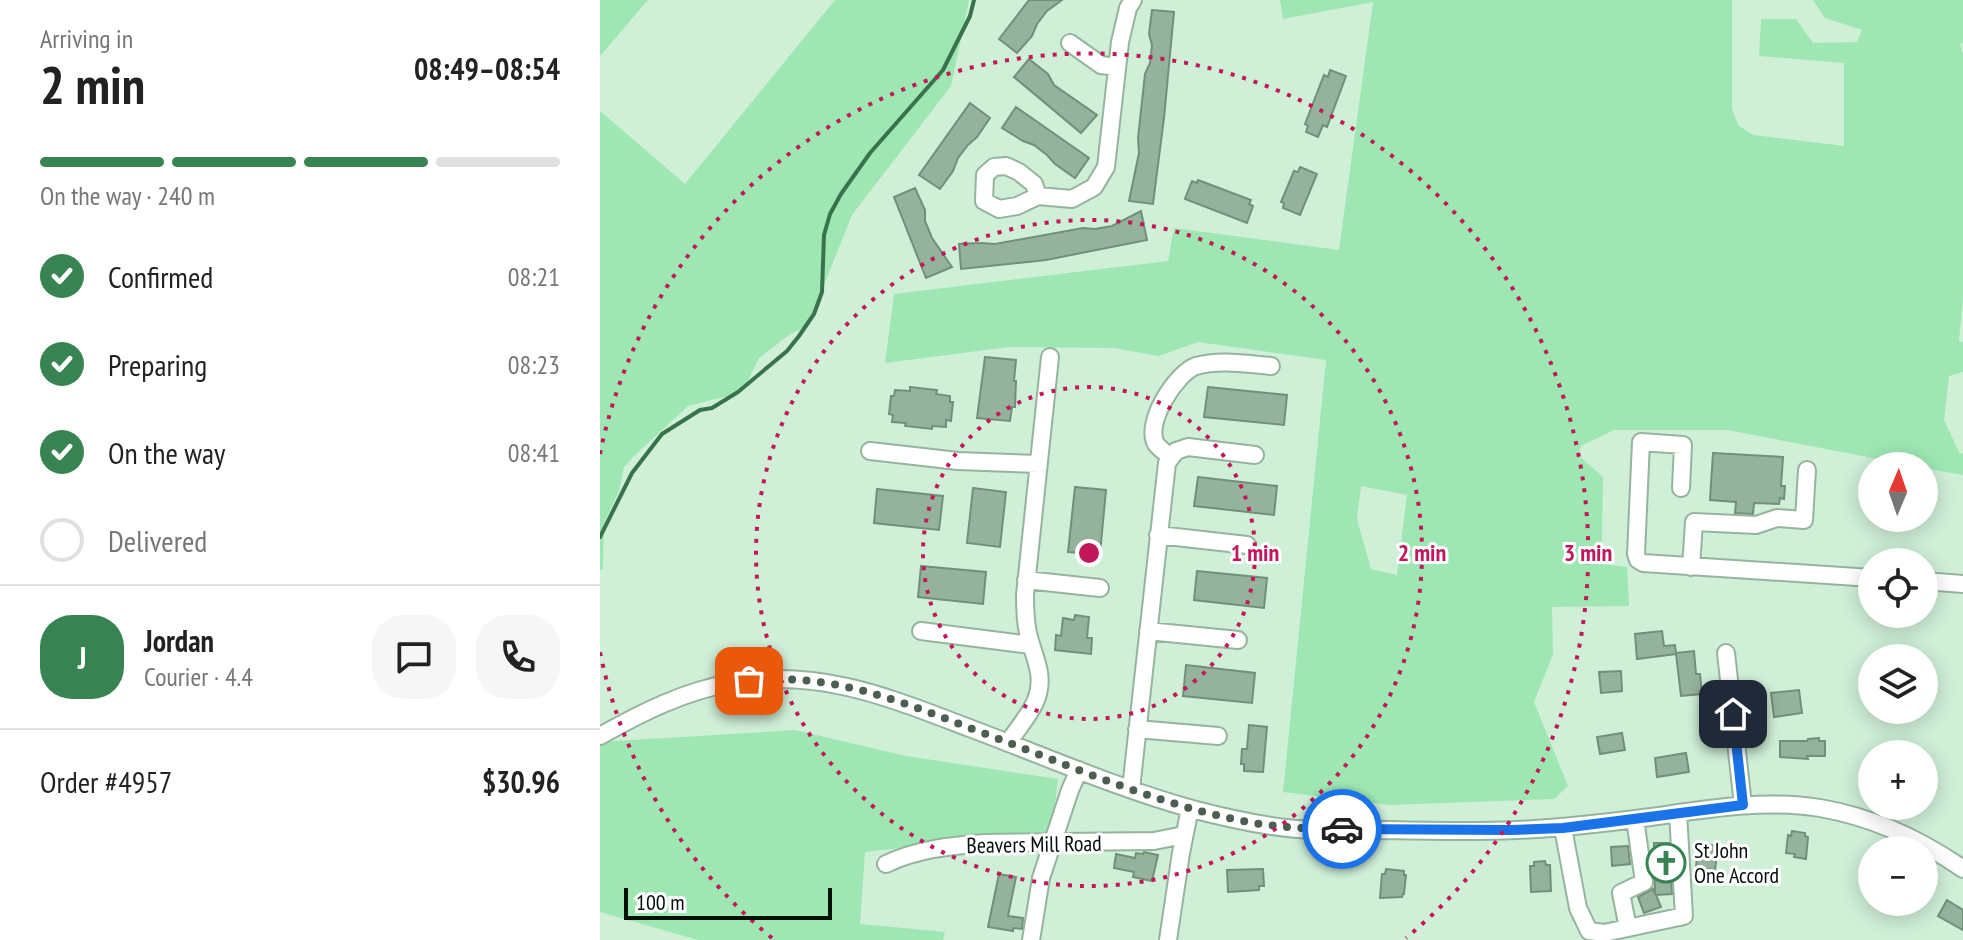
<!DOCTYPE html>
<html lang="en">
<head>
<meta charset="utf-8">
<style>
  body { margin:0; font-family:"PT Sans Narrow",sans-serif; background:#f6f6f6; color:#222; height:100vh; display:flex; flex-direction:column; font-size:30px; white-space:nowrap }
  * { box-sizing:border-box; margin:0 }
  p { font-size:26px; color:#767676 }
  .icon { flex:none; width:44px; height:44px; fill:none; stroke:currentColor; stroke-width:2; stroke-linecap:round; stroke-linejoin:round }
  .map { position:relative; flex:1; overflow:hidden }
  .side { display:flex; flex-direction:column; background:#fff; width:600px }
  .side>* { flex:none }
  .needle { width:52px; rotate:2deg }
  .controls { position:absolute; left:1258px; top:452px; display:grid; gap:16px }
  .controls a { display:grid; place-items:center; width:80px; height:80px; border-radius:50%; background:#fff; box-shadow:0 4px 20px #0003; font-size:40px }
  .scale { position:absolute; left:24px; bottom:20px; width:208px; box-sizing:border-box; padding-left:8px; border:4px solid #051008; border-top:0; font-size:22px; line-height:28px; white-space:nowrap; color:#051008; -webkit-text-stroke:6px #fff; paint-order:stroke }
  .pin { position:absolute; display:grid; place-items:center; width:68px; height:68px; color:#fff; margin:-34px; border-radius:16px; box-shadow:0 4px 12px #0006 }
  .courier { position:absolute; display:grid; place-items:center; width:80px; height:80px; margin:-40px; border:6px solid #1a73e8; border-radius:50%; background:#fff; color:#222; box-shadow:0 2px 10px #0007 }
  .overview em { font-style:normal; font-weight:700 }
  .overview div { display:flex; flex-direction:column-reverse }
  .overview { display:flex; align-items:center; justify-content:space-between; height:136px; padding:0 40px }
  h1 { font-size:52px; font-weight:700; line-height:60px }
  .bar { display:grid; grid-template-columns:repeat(4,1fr); gap:12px 8px; align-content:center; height:96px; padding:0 40px }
  .bar i { height:10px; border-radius:6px; background:#e0e0e0 }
  .bar .active { background:#378452 }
  .bar p { grid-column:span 4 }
  .line { display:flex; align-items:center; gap:20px; padding:0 40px; border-top:2px solid #e0e0e0 }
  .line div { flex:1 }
  .round { display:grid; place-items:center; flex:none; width:84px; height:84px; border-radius:32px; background:#f6f6f6 }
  ol { padding:0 40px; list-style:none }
  li { display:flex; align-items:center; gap:24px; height:88px }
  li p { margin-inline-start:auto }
  li .icon { padding:8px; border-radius:50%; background:#378452; color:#fff; stroke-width:4 }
  li:last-child { color:#767676 }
  li i { width:44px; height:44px; border:4px solid #e0e0e0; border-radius:50% }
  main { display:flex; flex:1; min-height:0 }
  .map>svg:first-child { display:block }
</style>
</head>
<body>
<main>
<section class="side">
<div class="overview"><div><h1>2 min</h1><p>Arriving in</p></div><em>08:49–08:54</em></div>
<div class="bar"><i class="active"></i><i class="active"></i><i class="active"></i><i></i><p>On the way · 240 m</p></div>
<ol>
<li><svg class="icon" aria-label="check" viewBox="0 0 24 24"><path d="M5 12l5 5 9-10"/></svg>Confirmed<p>08:21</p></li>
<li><svg class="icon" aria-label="check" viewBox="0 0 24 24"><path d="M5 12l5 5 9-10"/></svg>Preparing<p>08:23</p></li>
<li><svg class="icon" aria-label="check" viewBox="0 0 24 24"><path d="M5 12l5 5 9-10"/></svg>On the way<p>08:41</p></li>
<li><i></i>Delivered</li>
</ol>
<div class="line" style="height:144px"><b class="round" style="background:#378452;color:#fff">J</b><div><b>Jordan</b><p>Courier · 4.4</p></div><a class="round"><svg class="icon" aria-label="chat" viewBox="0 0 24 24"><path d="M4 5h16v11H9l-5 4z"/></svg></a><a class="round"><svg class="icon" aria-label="phone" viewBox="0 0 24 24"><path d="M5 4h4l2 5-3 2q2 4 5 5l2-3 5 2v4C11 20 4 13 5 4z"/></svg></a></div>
<div class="line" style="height:104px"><div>Order #4957</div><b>$30.96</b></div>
</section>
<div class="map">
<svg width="1363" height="940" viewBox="0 0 1363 940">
  <rect width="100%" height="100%" fill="#cfefd7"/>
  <!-- green -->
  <path fill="#9ee7b3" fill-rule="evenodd" d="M0,0H48L0,56Z
    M235,0H369L351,86L252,215L207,327L190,334L159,358L146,385L136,394L88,406L34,456L24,467L19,491L4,523L3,569L0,570V111L85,184Z
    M680,0H1132V109L1138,125L1153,135L1244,146V63L1159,56L1161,19H1196L1213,43L1257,42L1262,30L1225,18L1213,0H1363V43L1360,44L1363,54V298L1359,341L1363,342V372L1349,376L1344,420L1359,452L1363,454V475L1324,468V466H1314L1128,430H1014L981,446L978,455L1003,477L1002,541L984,562L1027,567L1029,606L952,607L953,654L934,702L968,786L954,799L791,805L683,792L726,360L598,342L559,356L513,348L409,347L285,363L294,294L568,261L574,228L739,250L773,2L683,19ZM761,486L807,495L797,575L771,569L757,519Z
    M195,730L306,756L458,779L451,837L388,838L265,852L260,924L345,932L343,940H98L0,912V742Z"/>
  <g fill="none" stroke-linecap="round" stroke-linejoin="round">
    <!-- stream -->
    <path stroke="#38734b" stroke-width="4" d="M0,537L32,473L62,434L100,410L112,408L138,392L187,351L199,336L214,314L222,292L224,235L230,214L241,194L270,153L343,70L370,16L374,0"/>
  </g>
  <!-- building -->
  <path fill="#95b39c" stroke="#728f7a" stroke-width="2" d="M429,0H462L447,11L437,24L432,36L417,53L399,39Z
    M552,10L574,12L564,118L553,204L529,201L539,153L538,138L545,74L550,63L552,45L549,34Z
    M429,59L448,74L454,85L497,115L481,133L414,77Z
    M730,70L746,76L727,127L723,125L718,137L706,132L708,126L705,124L724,75L728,77Z
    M370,103L390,118L377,137L368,145L358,158L353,171L340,189L319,175Z
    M416,107L489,158L475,178L455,164L447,155L434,145L423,141L402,128Z
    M700,167L717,174L700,215L683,208L684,203L681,202L694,171L698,172Z
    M598,180L651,200L649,204L653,206L647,223L585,199L592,181L597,183Z
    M315,188L325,210V221L332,238L352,267L326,278L294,197Z
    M541,211L547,240L446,260L361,269L359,244L381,243L395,244L483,228L495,229L512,226Z
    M385,357L416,360L414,381H416L415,407H412L410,421L377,418Z
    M310,387L337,390L336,394L350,396V402H353L351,421L346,420V427L332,426V429L305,426L306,423L292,422L293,415L289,414L291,396H294L295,390L310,391Z
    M608,387L687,395L684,425L604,417Z
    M1113,453L1183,457L1181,486H1185L1184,499L1180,498L1179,504L1154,503L1153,514L1135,513L1136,502L1110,500Z
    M598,477L677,486L674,515L594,506Z
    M475,487L506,490L500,554L468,552Z
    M373,488L406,492L400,547L367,543Z
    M277,489L343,496L339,530L274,523Z
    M321,566L386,572L383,604L318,597Z
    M597,571L667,578L664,608L594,600Z
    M475,615L489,617L487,638H492L491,654L455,650L456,635L461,636L463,618L474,620Z
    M1062,631L1064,646L1075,645L1076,653L1094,651L1096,674H1100L1102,694L1081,696L1076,654L1037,659L1035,634Z
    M586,665L655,673L652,703L583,696Z
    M1021,671L1022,691L1001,693L999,672Z
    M1199,690L1202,713L1174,717L1171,693Z
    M649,725L667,727L663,772L644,771V764H641L642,749H647Z
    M1022,733L1025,750L1000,754L997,737Z
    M1219,738V741H1225V756H1207L1208,759L1180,757V741H1207L1208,739Z
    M1086,753L1089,772L1057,777L1055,758Z
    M1192,831L1205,833V836L1208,837L1206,859L1194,857L1195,854L1186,853L1188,835L1191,836Z
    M1054,843H1069L1072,894L1056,895L1061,907L1044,913L1038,897L1053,889L1055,894Z
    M1098,843L1118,846L1115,870L1096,868Z
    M1028,846L1030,864L1012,866L1011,847Z
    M544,852L558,855L552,881L533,877L534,872L514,868L516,854L535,858L536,853L543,854Z
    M945,861L946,865H950L951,891L931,892L930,866H934V862Z
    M663,869L664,886H659V890L628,892L627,870Z
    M786,869L804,871V875H806L804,894H803L802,897L780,898L782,874H785Z
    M399,874L416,877L408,916L423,918L422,929L413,928V931L388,927Z
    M1347,900L1363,910V930L1338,916Z"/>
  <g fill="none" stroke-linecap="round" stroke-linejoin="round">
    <!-- minor casing -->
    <g stroke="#96b49d" stroke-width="20">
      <path id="minor" d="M470,43L501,65L517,67
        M438,196L434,184L419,172L406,166L394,167L385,175L384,201L399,209L417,206L438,196L472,199L494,187L506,167L520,42L528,8L533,0
        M270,451L358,461L438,464
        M570,457C566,453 559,448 556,444C544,423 576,373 596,366C620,359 647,364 671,366
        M1081,488L1083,445L1041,442L1036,554L1038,560L1043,563L1272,578
        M558,535L647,545
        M1091,567L1094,522L1156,525L1177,518L1204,520L1207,470
        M426,580L500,588
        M1324,581L1363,584
        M321,631L431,645
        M548,631L638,640
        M1126,653L1143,805
        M537,729L618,736
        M0,736C41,713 84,691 131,683C221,668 290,698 372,729C444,756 517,788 592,809C626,818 661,826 697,829C727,831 758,830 789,830C831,831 874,832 917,830C962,828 1006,823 1051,817C1107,809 1164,799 1220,808C1272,817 1320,839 1363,869
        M408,743C417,729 430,715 436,700C446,675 433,656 428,633C425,620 425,607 425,595L450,357
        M531,789L567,463L576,451L588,447L655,455
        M963,828L978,908L989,931L1004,933L1084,916L1078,813
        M286,864C317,849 350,846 384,843L554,841L584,835
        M1028,928L1021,893L1044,882L1035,819
        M431,940L441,878L470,790L479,770
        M568,940L581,853L590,808"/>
    </g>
    <!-- minor -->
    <use href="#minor" stroke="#fff" stroke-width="16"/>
  </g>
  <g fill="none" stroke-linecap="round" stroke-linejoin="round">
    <!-- done -->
    <path stroke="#4c5e50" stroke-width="8" stroke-dasharray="0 14.4" d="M149,681C237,671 311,706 391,736C470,766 550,801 633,819C669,827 706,829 742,829"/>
    <!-- route -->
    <path stroke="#1a73e8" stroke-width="10" d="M742,829L911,830L963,828L1143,805L1133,714"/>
  </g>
  <!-- distance rings -->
  <g fill="none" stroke="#c2185b" stroke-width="4" stroke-dasharray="4 8">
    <circle cx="489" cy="553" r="166"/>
    <circle cx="489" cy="553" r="333"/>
    <path d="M172 938A499 499 0 0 1 0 652M0 454A499 499 0 1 1 806 938"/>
  </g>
  <!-- icons -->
  <defs>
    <g id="church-ring" transform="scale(2)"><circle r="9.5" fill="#fff" stroke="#378452" stroke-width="1.5"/><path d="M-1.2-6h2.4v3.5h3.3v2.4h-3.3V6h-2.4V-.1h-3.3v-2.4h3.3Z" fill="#378452"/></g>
  </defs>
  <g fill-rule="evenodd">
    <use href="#church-ring" x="1066" y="863"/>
  </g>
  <g text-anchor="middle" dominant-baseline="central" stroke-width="6" stroke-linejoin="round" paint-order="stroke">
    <!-- street labels -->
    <g font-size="22" fill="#051008" stroke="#fff">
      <text transform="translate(434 844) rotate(-1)">Beavers Mill Road</text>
    </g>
    <!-- poi labels -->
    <g font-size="22" fill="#051008" stroke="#fff" text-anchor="start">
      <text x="1094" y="850">St John<tspan x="1094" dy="25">One Accord</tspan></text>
    </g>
  </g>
  <circle cx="489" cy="553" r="12" fill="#c2185b" stroke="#fff" stroke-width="4"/>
  <g font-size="24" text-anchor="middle" font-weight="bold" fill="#c2185b" stroke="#fff" stroke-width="6" stroke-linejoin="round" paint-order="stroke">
    <text x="655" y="561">1 min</text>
    <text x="822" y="561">2 min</text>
    <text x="988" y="561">3 min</text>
  </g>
</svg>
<div class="controls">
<a><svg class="needle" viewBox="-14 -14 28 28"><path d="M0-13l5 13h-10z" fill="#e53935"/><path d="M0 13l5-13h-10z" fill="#767676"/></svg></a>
<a><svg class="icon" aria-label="locate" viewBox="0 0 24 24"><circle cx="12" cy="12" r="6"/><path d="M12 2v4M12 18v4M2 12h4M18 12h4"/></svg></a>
<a><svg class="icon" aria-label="layers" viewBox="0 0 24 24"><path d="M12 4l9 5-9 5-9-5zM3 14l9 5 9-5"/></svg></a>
<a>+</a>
<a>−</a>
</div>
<div class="scale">100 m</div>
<div class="pin" style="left:149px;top:681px;background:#ea580c"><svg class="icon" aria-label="bag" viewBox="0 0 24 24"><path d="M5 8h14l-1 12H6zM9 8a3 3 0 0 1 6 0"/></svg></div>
<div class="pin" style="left:1133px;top:714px;background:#1f2937"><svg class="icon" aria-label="home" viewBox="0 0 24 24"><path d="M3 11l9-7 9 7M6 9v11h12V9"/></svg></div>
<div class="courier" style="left:742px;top:829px"><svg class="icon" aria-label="car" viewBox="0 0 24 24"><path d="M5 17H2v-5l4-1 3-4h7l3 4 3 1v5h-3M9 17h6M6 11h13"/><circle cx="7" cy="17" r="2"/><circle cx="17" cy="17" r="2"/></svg></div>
</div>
</main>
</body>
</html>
